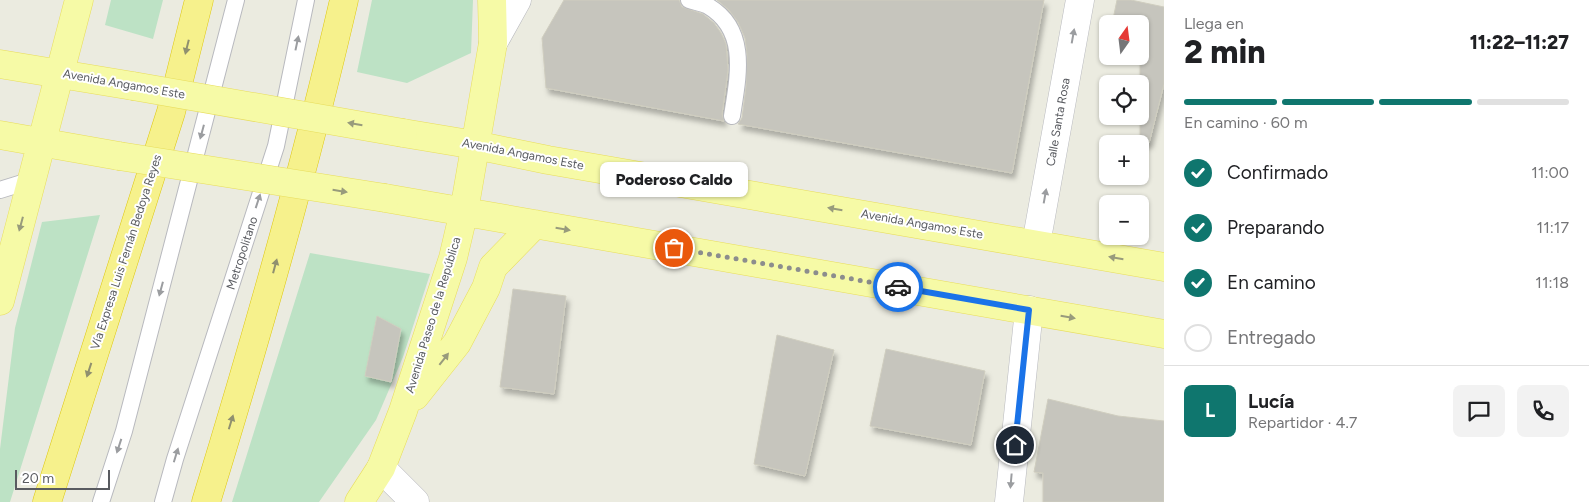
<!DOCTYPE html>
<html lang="es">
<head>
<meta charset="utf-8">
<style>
  body { margin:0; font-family:Figtree,sans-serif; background:#f2f2f2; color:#202124; height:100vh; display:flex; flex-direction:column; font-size:19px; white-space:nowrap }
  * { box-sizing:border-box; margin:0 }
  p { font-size:16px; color:#757577 }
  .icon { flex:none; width:28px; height:28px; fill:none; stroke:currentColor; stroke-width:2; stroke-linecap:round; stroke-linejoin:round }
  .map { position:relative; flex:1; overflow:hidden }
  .panel { display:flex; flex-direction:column; background:#fff; width:425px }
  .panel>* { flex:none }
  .needle { width:32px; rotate:14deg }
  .buttons { position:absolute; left:1099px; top:15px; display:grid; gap:10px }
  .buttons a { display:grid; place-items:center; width:50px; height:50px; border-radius:8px; background:#fff; box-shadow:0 1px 4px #0004; font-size:25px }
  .scale { position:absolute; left:15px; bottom:12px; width:95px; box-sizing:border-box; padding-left:5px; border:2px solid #595b60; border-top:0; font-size:14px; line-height:18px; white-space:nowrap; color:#595b60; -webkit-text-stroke:4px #fff; paint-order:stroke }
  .pin { position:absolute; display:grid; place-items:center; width:42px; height:42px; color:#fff; margin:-21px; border:2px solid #fff; border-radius:50%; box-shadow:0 1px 5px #0007 }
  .courier { position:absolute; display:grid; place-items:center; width:50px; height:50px; margin:-25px; border:4px solid #1a73e8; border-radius:50%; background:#fff; color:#222; box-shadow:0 1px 6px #0007 }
  .bubble { position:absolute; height:35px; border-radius:8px; background:#fff; box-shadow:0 1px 4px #0004; font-size:16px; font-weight:800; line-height:35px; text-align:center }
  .head em { font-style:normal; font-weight:800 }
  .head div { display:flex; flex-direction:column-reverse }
  .head { display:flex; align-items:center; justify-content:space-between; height:85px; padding:0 20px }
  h1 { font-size:32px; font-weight:800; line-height:38px }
  .bar { display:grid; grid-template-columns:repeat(4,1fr); gap:8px 5px; align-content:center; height:60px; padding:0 20px }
  .bar i { height:6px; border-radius:4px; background:#e0e0e0 }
  .bar .on { background:#0f766e }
  .bar p { grid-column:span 4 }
  .line { display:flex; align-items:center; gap:12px; padding:0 20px; border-top:1px solid #e0e0e0 }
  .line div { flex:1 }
  .round { display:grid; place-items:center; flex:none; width:52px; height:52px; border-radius:8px; background:#f2f2f2 }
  ol { padding:0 20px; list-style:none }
  li { display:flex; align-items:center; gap:15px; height:55px }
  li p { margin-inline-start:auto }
  li .icon { padding:5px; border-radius:50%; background:#0f766e; color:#fff; stroke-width:4 }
  li:last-child { color:#757577 }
  li i { width:28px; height:28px; border:2px solid #e0e0e0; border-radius:50% }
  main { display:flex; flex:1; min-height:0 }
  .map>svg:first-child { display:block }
</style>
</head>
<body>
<main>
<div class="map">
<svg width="1164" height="502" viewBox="0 0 1164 502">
  <defs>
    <filter id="shadow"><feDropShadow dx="3" dy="5.5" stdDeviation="2.5" flood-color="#0004"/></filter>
  </defs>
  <rect width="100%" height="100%" fill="#ebebe0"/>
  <!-- green -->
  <path fill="#bde2c5" d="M111,0H163L153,39L105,25Z
    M372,0H473L471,53L407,83L357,72Z
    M100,215L10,502H0V449L15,328L42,222Z
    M310,253L430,274L403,357L376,420L319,502H232Z"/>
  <!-- building -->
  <path fill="#c6c5bd" stroke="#cfcdbf" filter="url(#shadow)" d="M564,0H679L682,7L703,14L714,23L721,33L726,44L728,70L722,114L724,121L546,88L542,38Z
    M717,0H1044L1012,173L738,124L742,118L746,87L747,54L745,38L738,22L729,10Z
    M1117,0H1131L1164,7V84L1149,143L1140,142V24H1112Z
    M513,289L566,296L554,394L500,387Z
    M377,316L401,329L391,382L365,376Z
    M777,335L834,350L805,476L754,464Z
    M886,349L985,371L971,445L870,426Z
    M1048,399L1118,416L1164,421V502H1043V473L1034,472Z"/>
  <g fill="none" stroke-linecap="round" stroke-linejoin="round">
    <!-- service casing -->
    <g stroke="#b8b9be" stroke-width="18">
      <path id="service" d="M689,0C695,2 703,3 708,6C749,30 738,77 732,116
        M0,190L32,180
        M101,502L124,431L236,0
        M163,502L175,459L276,146L306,0"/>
    </g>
    <!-- minor casing -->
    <g stroke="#b8b9be" stroke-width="29">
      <path id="minor" d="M1036,244L1080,0
        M381,468L415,502
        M1009,502L1029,310"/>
    </g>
    <!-- tertiary casing -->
    <g stroke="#b8b9be" stroke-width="29">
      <path id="tertiary" d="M493,43L517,0"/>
    </g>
    <!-- primary casing -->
    <g stroke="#e8dd5c" stroke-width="29">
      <path id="primary" d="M0,64L133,86
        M403,133L475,145L548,160L1164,267
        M0,135L119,156
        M385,198L1164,334
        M0,301L79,0
        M415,396L457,343L486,288L493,267L535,224
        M359,502L381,468L403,411L453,258L464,211L493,43L492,0"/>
    </g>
    <!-- motorway casing -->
    <g stroke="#dec70d" stroke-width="29">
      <path id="motorway" d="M47,502L171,112L199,0
        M206,502C257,336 305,169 344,0"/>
    </g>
    <!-- service -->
    <use href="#service" stroke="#fff" stroke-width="16"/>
    <!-- minor -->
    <use href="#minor" stroke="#fff" stroke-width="28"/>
    <!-- tertiary -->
    <use href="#tertiary" stroke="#fff" stroke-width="28"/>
    <!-- primary -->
    <use href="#primary" stroke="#f6faa6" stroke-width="28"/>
    <!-- motorway -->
    <use href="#motorway" stroke="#f6f18c" stroke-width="28"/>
    <!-- primary-bridge casing -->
    <g stroke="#e8dd5c" stroke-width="29" stroke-linecap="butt">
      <path id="primary-bridge" d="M133,86L403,133
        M119,156L385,198"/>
    </g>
    <!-- primary-bridge -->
    <use href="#primary-bridge" stroke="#f6faa6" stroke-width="28"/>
  </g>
  <!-- one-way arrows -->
  <defs><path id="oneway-solid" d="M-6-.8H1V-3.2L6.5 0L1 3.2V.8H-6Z" transform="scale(1.25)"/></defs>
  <g fill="#9b9da0">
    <use href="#oneway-solid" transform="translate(1073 36) rotate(-80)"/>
    <use href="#oneway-solid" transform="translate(297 43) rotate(-78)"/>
    <use href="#oneway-solid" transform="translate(202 132) rotate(105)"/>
    <use href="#oneway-solid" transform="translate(1045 196) rotate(-80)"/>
    <use href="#oneway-solid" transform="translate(258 201) rotate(-72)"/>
    <use href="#oneway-solid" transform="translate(161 289) rotate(105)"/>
    <use href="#oneway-solid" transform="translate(119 446) rotate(108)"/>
    <use href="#oneway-solid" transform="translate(176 455) rotate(-73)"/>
    <use href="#oneway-solid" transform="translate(1011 481) rotate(95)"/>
  </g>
  <g fill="#90906f">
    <use href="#oneway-solid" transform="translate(187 47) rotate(104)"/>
    <use href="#oneway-solid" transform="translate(275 266) rotate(-75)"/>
    <use href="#oneway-solid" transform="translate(89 370) rotate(108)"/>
    <use href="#oneway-solid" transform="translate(231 422) rotate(-73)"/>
  </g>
  <g fill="#989b7c">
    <use href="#oneway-solid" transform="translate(355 124) rotate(-170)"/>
    <use href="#oneway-solid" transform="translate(340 191) rotate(9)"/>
    <use href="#oneway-solid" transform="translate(835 209) rotate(-170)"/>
    <use href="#oneway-solid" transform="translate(21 224) rotate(105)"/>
    <use href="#oneway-solid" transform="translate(563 229) rotate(10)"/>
    <use href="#oneway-solid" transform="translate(1116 258) rotate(-170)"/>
    <use href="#oneway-solid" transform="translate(1068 317) rotate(10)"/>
    <use href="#oneway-solid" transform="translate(444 359) rotate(-52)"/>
  </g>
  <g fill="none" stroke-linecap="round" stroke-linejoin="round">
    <!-- done -->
    <path stroke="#8c8d8d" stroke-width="5" stroke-dasharray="0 9" d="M674,248L898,287"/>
    <!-- route -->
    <path stroke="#1a73e8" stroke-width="6" d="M898,287L1029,310L1015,445"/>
  </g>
  <g text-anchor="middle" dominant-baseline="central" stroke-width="4" stroke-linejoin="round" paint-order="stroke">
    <!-- street labels -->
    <g font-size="12" fill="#595b60" stroke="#fff">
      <text transform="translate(124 84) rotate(10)">Avenida Angamos Este</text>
      <text transform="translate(1058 122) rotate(-80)">Calle Santa Rosa</text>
      <text transform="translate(523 154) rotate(11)">Avenida Angamos Este</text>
      <text transform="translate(922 224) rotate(10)">Avenida Angamos Este</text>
      <text transform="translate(126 252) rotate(-72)">Vía Expresa Luis Fernán Bedoya Reyes</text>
      <text transform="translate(242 253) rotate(-72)">Metropolitano</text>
      <text transform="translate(433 315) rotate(-73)">Avenida Paseo de la República</text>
    </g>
  </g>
</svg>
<div class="buttons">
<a><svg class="needle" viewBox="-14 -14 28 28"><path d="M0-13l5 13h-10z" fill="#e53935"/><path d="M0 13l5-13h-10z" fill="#757577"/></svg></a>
<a><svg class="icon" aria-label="locate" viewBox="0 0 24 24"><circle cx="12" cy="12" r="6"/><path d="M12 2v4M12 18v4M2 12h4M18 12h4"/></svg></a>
<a>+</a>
<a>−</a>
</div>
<div class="scale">20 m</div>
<div class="pin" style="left:674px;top:248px;background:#ea580c"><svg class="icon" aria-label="bag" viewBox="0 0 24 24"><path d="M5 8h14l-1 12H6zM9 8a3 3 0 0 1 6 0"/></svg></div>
<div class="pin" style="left:1015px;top:445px;background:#1f2937"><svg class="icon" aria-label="home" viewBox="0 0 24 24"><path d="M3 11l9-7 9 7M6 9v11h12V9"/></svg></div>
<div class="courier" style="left:898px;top:287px"><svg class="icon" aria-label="car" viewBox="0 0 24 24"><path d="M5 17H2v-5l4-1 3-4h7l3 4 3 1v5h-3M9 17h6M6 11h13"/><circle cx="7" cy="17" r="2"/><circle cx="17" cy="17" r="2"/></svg></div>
<div class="bubble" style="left:600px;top:162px;width:148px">Poderoso Caldo</div>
</div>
<section class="panel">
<div class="head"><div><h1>2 min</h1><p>Llega en</p></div><em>11:22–11:27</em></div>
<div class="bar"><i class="on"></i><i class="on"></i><i class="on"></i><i></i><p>En camino · 60 m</p></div>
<ol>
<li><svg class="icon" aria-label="check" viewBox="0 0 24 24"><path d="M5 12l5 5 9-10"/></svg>Confirmado<p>11:00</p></li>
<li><svg class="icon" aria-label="check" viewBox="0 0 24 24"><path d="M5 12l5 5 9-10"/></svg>Preparando<p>11:17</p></li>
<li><svg class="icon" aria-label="check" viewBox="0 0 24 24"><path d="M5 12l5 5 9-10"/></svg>En camino<p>11:18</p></li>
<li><i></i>Entregado</li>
</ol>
<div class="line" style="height:90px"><b class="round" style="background:#0f766e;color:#fff">L</b><div><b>Lucía</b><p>Repartidor · 4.7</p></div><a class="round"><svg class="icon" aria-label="chat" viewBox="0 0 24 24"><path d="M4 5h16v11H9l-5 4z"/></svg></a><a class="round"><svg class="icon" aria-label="phone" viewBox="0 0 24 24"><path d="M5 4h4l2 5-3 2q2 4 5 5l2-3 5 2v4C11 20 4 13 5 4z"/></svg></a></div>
</section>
</main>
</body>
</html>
